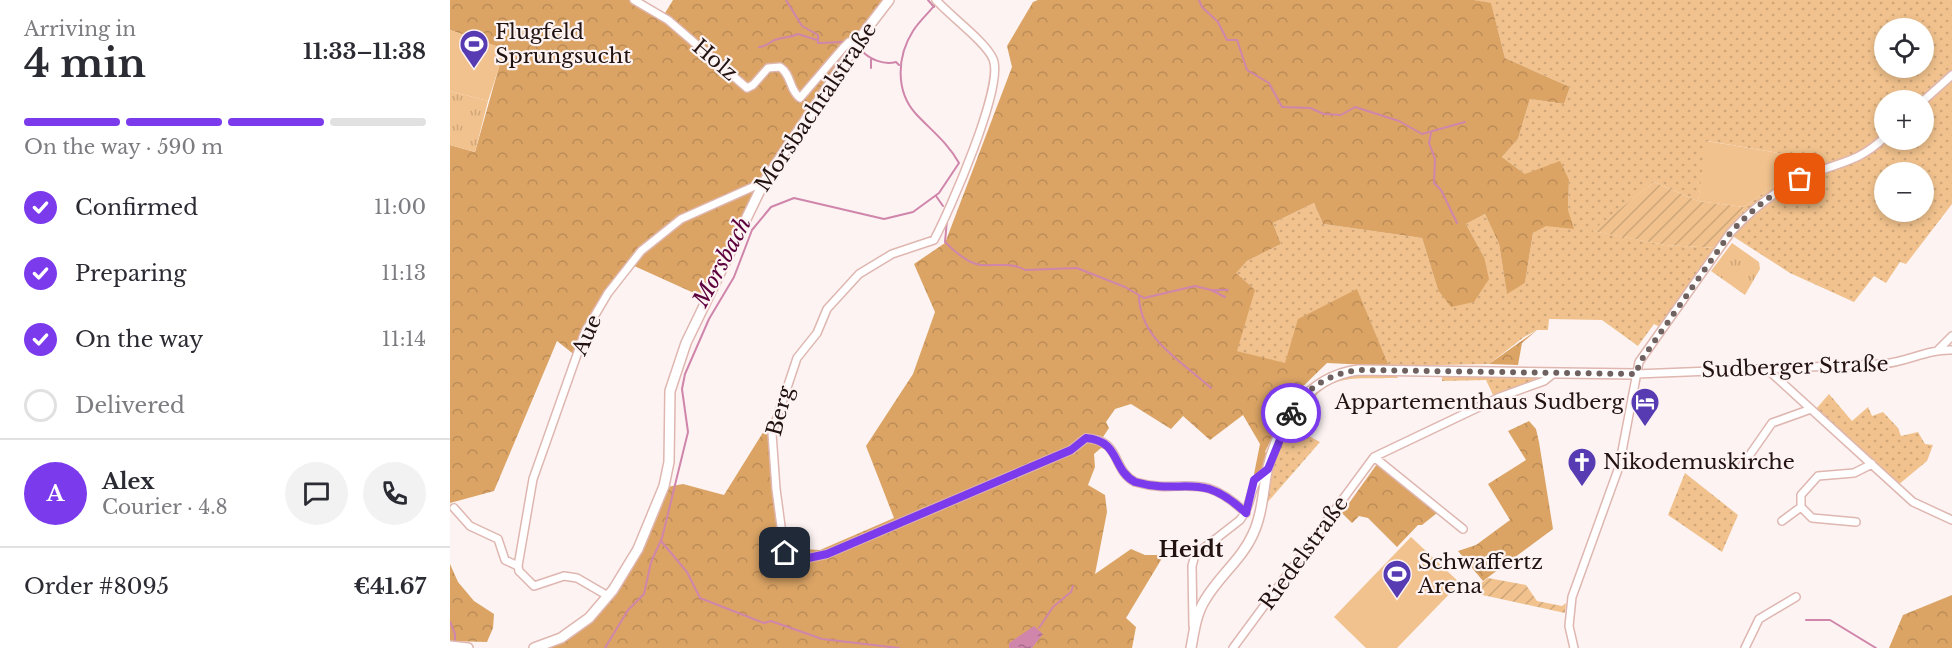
<!DOCTYPE html>
<html lang="en">
<head>
<meta charset="utf-8">
<style>
  body { margin:0; font-family:"Libre Baskerville",serif; background:#f2f2f3; color:#2b2b33; height:100vh; display:flex; flex-direction:column; font-size:22px; white-space:nowrap }
  * { box-sizing:border-box; margin:0 }
  p { font-size:20px; color:#7c7c81 }
  .icon { flex:none; width:33px; height:33px; fill:none; stroke:currentColor; stroke-width:2; stroke-linecap:round; stroke-linejoin:round }
  .map { position:relative; flex:1; overflow:hidden }
  .details { display:flex; flex-direction:column; background:#fff; width:450px }
  .details>* { flex:none }
  .buttons { position:absolute; left:1424px; top:18px; display:grid; gap:12px }
  .buttons a { display:grid; place-items:center; width:60px; height:60px; border-radius:50%; background:#fff; box-shadow:0 3px 9px #0003; font-size:30px }
  .pin { position:absolute; display:grid; place-items:center; width:51px; height:51px; color:#fff; margin:-26px; border-radius:12px; box-shadow:0 3px 9px #0006 }
  .courier { position:absolute; display:grid; place-items:center; width:60px; height:60px; margin:-30px; border:4px solid #7c3aed; border-radius:50%; background:#fff; color:#222; box-shadow:0 2px 8px #0007 }
  .headline em { font-style:normal; font-weight:700 }
  .headline div { display:flex; flex-direction:column-reverse }
  .headline { display:flex; align-items:center; justify-content:space-between; height:102px; padding:0 24px }
  h1 { font-size:39px; font-weight:700; line-height:45px }
  .bar { display:grid; grid-template-columns:repeat(4,1fr); gap:9px 6px; align-content:center; height:72px; padding:0 24px }
  .bar i { height:8px; border-radius:4px; background:#e1e1e2 }
  .bar .selected { background:#7c3aed }
  .bar p { grid-column:span 4 }
  .line { display:flex; align-items:center; gap:15px; padding:0 24px; border-top:2px solid #e1e1e2 }
  .line div { flex:1 }
  .round { display:grid; place-items:center; flex:none; width:63px; height:63px; border-radius:32px; background:#f2f2f3 }
  ol { padding:0 24px; list-style:none }
  li { display:flex; align-items:center; gap:18px; height:66px }
  li p { margin-inline-start:auto }
  li .icon { padding:6px; border-radius:50%; background:#7c3aed; color:#fff; stroke-width:4 }
  li:last-child { color:#7c7c81 }
  li i { width:33px; height:33px; border:3px solid #e1e1e2; border-radius:50% }
  main { display:flex; flex:1; min-height:0 }
  .map>svg:first-child { display:block }
</style>
</head>
<body>
<main>
<section class="details">
<div class="headline"><div><h1>4 min</h1><p>Arriving in</p></div><em>11:33–11:38</em></div>
<div class="bar"><i class="selected"></i><i class="selected"></i><i class="selected"></i><i></i><p>On the way · 590 m</p></div>
<ol>
<li><svg class="icon" aria-label="check" viewBox="0 0 24 24"><path d="M5 12l5 5 9-10"/></svg>Confirmed<p>11:00</p></li>
<li><svg class="icon" aria-label="check" viewBox="0 0 24 24"><path d="M5 12l5 5 9-10"/></svg>Preparing<p>11:13</p></li>
<li><svg class="icon" aria-label="check" viewBox="0 0 24 24"><path d="M5 12l5 5 9-10"/></svg>On the way<p>11:14</p></li>
<li><i></i>Delivered</li>
</ol>
<div class="line" style="height:108px"><b class="round" style="background:#7c3aed;color:#fff">A</b><div><b>Alex</b><p>Courier · 4.8</p></div><a class="round"><svg class="icon" aria-label="chat" viewBox="0 0 24 24"><path d="M4 5h16v11H9l-5 4z"/></svg></a><a class="round"><svg class="icon" aria-label="phone" viewBox="0 0 24 24"><path d="M5 4h4l2 5-3 2q2 4 5 5l2-3 5 2v4C11 20 4 13 5 4z"/></svg></a></div>
<div class="line" style="height:78px"><div>Order #8095</div><b>€41.67</b></div>
</section>
<div class="map">
<svg width="1502" height="648" viewBox="0 0 1502 648">
  <defs>
    <pattern id="grass-dots" width="8" height="8" patternUnits="userSpaceOnUse" patternTransform="scale(1.5)"><rect width="8" height="8" fill="#f1c28d"/><path d="M2 2h.1M6 6h.1" fill="none" stroke="#cea679" stroke-width="1.8" stroke-linecap="round"/></pattern>
    <pattern id="forest-crowns" width="20" height="18" patternUnits="userSpaceOnUse" patternTransform="scale(1.5)"><rect width="20" height="18" fill="#dba465"/><path d="M2 6a3 3 0 1 1 6 0M12 15a3 3 0 1 1 6 0" fill="none" stroke="#bc8c57"/></pattern>
    <pattern id="park-tufts" width="24" height="20" patternUnits="userSpaceOnUse" patternTransform="scale(1.5)"><rect width="24" height="20" fill="#f1c28d"/><path d="M3 7l-1-3M5 7V3M7 7l1-3M15 17l-1-3M17 17v-4M19 17l1-3" fill="none" stroke="#cea679"/></pattern>
    <pattern id="garden-furrows" width="10" height="10" patternUnits="userSpaceOnUse" patternTransform="scale(1.5)"><rect width="10" height="10" fill="#f1c28d"/><path d="M-1 1l2-2M0 10L10 0M9 11l2-2" fill="none" stroke="#cea679"/></pattern>
    <pattern id="water-ripples" width="26" height="14" patternUnits="userSpaceOnUse" patternTransform="scale(1.5)"><rect width="26" height="14" fill="#d085ab"/><path d="M2 4q2-2 4 0t4 0M15 11q2-2 4 0t4 0" fill="none" stroke="#a86c8a"/></pattern>
  </defs>
  <rect width="100%" height="100%" fill="#fcf3f2"/>
  <!-- grass -->
  <path fill="url(#grass-dots)" fill-rule="evenodd" d="M1024,0H1502V204L1456,264L1450,262L1436,283L1424,276L1404,302L1340,273L1281,235L1294,207L1349,167L1347,156L1258,141L1248,201L1204,182L1143,231L1215,245L1267,248L1210,327L1204,324L1188,346L1152,320L1099,319L1098,330H1087L1074,337L1039,364L939,366L907,290L835,364L786,351L804,290L785,273L797,261L831,244L823,223L864,203L873,224L972,238L988,290L1034,257L1016,224L1035,214L1049,244L1057,293L1075,283L1083,233L1118,210L1119,180L1075,174L1052,157L1068,139L1080,99L1114,104L1120,87L1055,58L1041,4ZM1434,28H1473V68H1434ZM1434,100H1473V140H1434ZM1434,172H1473V212H1434Z
    M910,374H946L948,378C889,379 875,372 844,428L870,442L816,504C820,468 843,393 882,379C890,376 901,376 910,374Z
    M992,375L1085,376L1087,380L1044,397L1036,380L992,381Z
    M1379,394L1402,421L1418,407L1422,416L1433,412L1448,428L1451,436L1468,432L1475,444L1483,445L1477,461L1448,485L1366,409Z
    M1235,473L1288,515L1272,552L1218,515Z"/>
  <!-- forest -->
  <path fill="url(#forest-crowns)" d="M0,0H181L212,18L223,0H438L312,180L255,298L182,265L156,293L126,356L107,341L44,491L0,503V145L25,152L54,49L0,30Z
    M588,0H1024L1041,3L1055,58L1120,87L1114,104L1080,99L1068,139L1052,157L1075,174L1110,161L1119,180L1118,210L1124,229L1096,226L1083,233L1075,283L1057,294L1049,244L1035,214L1016,224L1034,257L1039,279L1024,302L1001,307L988,290L972,238L873,224L864,203L823,223L831,244L797,261L786,273L805,290L787,351L835,363L848,319L907,289L939,366L877,363L840,399L815,452L818,453L812,470L806,476L804,474L810,444L793,415L760,440L733,416L721,429L681,404L665,409L656,422L659,428L653,437L661,445L657,450L651,448L644,454L645,467L638,485L655,495L657,512L645,574L681,549L695,555H714L676,618L686,627L682,648H94L150,608L217,487L233,484L274,495L325,413C315,456 327,495 336,537L352,549L370,550L444,518L416,446L463,374L485,312L464,264L495,243L562,67L557,46L583,2Z
    M1087,330L1072,343L1068,365L1039,364Z
    M1079,421L1086,429L1089,442L1103,529L1033,581L1008,551L1026,545L1060,520L1038,484L1076,460L1058,431Z
    M927,464L987,513L972,525H968L947,547L918,518L909,516L902,523L892,513Z
    M0,564L8,582L24,601L44,614L43,628L37,642L0,641Z
    M1502,595V648H1439L1453,615Z"/>
  <!-- park -->
  <path fill="url(#park-tufts)" d="M0,91L38,101L25,152L0,145Z
    M1282,243L1309,262L1310,269L1295,295L1261,271Z"/>
  <!-- garden -->
  <path fill="url(#garden-furrows)" d="M1204,182L1248,201L1294,207L1281,235L1267,248L1215,245L1142,231Z
    M1038,578L1076,585L1087,601L1112,606L1116,603L1115,613L1019,592Z"/>
  <!-- pitch -->
  <path fill="#f1c28d" d="M0,30L55,49L38,101L0,91Z
    M1257,141L1347,156L1349,167L1294,207L1248,201Z
    M961,537L1010,583L947,648H916L884,617Z"/>
  <!-- water -->
  <path fill="url(#water-ripples)" d="M584,626L593,634L582,648H559V643Z"/>
  <g fill="none" stroke-linecap="round" stroke-linejoin="round">
    <!-- stream -->
    <path stroke="#d085ab" stroke-width="2" d="M336,0L352,26L368,35V43L394,42
      M478,0L484,7
      M749,0L752,7L768,22L777,40H787L797,70L819,83L832,107L860,108L874,114L891,115L905,107L949,121L972,134L1015,122
      M309,47C318,47 320,40 328,39C335,37 340,38 348,34L367,40
      M411,50C420,60 434,65 446,62L449,65
      M421,59V68
      M981,133L979,143L985,159L984,183L991,190L1007,223
      M486,196L493,206
      M497,220L495,242C504,251 518,264 531,265C546,266 562,262 575,270L627,268L675,287L694,298L745,286L761,290H778
      M761,290L775,297
      M689,296C690,340 732,361 761,388
      M211,541L237,572L250,598L314,623L321,621L372,639L449,648
      M1356,620H1380L1426,648
      M0,622L5,634V642
      M589,628L603,607L621,592L623,586
      M155,648L178,610L194,594L201,562L212,538L238,432L232,389L235,374L259,319L284,277L302,230L321,207L344,198L434,219L463,212L489,193L509,163C498,143 481,130 466,114C445,91 447,56 463,31C470,20 480,12 487,2"/>
    <!-- street casing -->
    <g stroke="#dfb6b0" stroke-width="10">
      <path id="street" d="M184,0L218,20L297,88L303,85L318,68L330,67C342,75 339,90 350,98L393,48L399,42L410,39
        M486,0C500,16 536,42 543,59C555,85 499,212 484,240L442,254L409,274L377,309L367,333L347,358L322,433L326,489L335,556L349,560L377,554L621,450L636,438C672,440 661,469 685,482C734,496 749,468 796,513
        M1473,101L1502,75
        M1488,350L1502,336
        M1317,369L1463,502L1502,520
        M1186,374L1433,364C1457,362 1478,349 1502,350
        M924,457L1013,529
        M1292,466L1322,423L1361,409
        M4,508L20,526L48,539L55,560L68,566
        M1332,521L1351,507
        M1406,522L1362,518L1351,507V495L1368,476L1404,473L1422,464
        M158,596L127,578L114,576L84,586L69,571L68,566L83,479L135,332L158,293L191,251L231,219L314,182
        M743,626L742,566L745,555L790,520C806,500 795,488 818,469
        M783,648L924,457L1050,397L1094,381L1104,373
        M1124,648L1119,626L1122,597L1169,467L1189,362L1281,232C1304,207 1328,188 1360,175C1391,161 1407,163 1434,138
        M1295,648L1309,619L1346,597"/>
    </g>
    <!-- secondary casing -->
    <g stroke="#dfb6b0" stroke-width="12">
      <path id="secondary" d="M0,646L18,648
        M84,648L111,638L139,618L163,590L188,549L214,486L219,462L220,391L236,343L314,182L416,30L439,0
        M741,648C744,632 746,614 755,600C769,576 792,559 803,534C812,515 813,492 817,471C828,423 856,377 908,370L1186,374"/>
    </g>
    <!-- street -->
    <use href="#street" stroke="#fff" stroke-width="7"/>
    <!-- secondary -->
    <use href="#secondary" stroke="#fff" stroke-width="9"/>
  </g>
  <g fill="none" stroke-linecap="round" stroke-linejoin="round">
    <!-- done -->
    <path stroke="#6e6160" stroke-width="6" stroke-dasharray="0 10.8" d="M841,413C857,387 879,374 908,370L1186,374L1190,362L1281,232C1302,210 1323,192 1350,179"/>
    <!-- route -->
    <path stroke="#7c3aed" stroke-width="8" d="M335,553V556L349,560L377,554L621,450L636,438C671,441 661,469 685,482C735,496 749,469 796,513L804,480L818,469L841,413"/>
  </g>
  <!-- icons -->
  <defs>
    <g id="stadium-pin" transform="scale(1.5)"><path d="M0 17L-7.5 6A9.5 9.5 0 1 1 7.5 6Z" fill="#563bb3" stroke="#fcf3f2"/><path d="M0-5a6.5 5 0 1 0 0 10a6.5 5 0 1 0 0-10ZM-3.5-1.8h7v3.6h-7Z" fill="#fff"/></g>
    <g id="hotel-pin" transform="scale(1.5)"><path d="M0 17L-7.5 6A9.5 9.5 0 1 1 7.5 6Z" fill="#563bb3" stroke="#fcf3f2"/><path d="M-6-4.5h1.5V1H6V5H4.5V3h-9V5H-6ZM-4 0a1.8 1.8 0 1 1 3.6 0ZM.5 0V-2.5h3Q6-2.5 6 0Z" fill="#fff"/></g>
    <g id="church-pin" transform="scale(1.5)"><path d="M0 17L-7.5 6A9.5 9.5 0 1 1 7.5 6Z" fill="#563bb3" stroke="#fcf3f2"/><path d="M-1.2-6h2.4v3.5h3.3v2.4h-3.3V6h-2.4V-.1h-3.3v-2.4h3.3Z" fill="#fff"/></g>
  </defs>
  <g fill-rule="evenodd">
    <use href="#stadium-pin" x="24" y="44"/>
    <use href="#hotel-pin" x="1195" y="402"/>
    <use href="#church-pin" x="1132" y="462"/>
    <use href="#stadium-pin" x="947" y="574"/>
  </g>
  <g text-anchor="middle" dominant-baseline="central" stroke-width="4.5" stroke-linejoin="round" paint-order="stroke">
    <!-- poi labels -->
    <g font-size="21" fill="#221311" stroke="#fcf3f2" text-anchor="start">
      <text x="45" y="32">Flugfeld<tspan x="45" dy="24">Sprungsucht</tspan></text>
      <text x="1174" y="402" text-anchor="end">Appartementhaus Sudberg</text>
      <text x="1153" y="462">Nikodemuskirche</text>
      <text x="968" y="562">Schwaffertz<tspan x="968" dy="24">Arena</tspan></text>
    </g>
    <!-- street labels -->
    <g font-size="21" fill="#221311" stroke="#fcf3f2">
      <text transform="translate(265 60) rotate(40)">Holz</text>
      <text transform="translate(366 107) rotate(-56)">Morsbachtalstraße</text>
      <text transform="translate(137 335) rotate(-66)">Aue</text>
      <text transform="translate(1345 367) rotate(-2)">Sudberger Straße</text>
      <text transform="translate(330 411) rotate(-75)">Berg</text>
      <text transform="translate(854 553) rotate(-54)">Riedelstraße</text>
    </g>
    <!-- water labels -->
    <g font-size="22" font-style="italic" fill="#5c003d" stroke="#fcf3f2">
      <text transform="translate(272 262) rotate(-62)">Morsbach</text>
    </g>
    <!-- neighbourhood labels -->
    <g font-size="22" font-weight="bold" fill="#221311" stroke="#fcf3f2">
      <text x="741" y="549">Heidt</text>
    </g>
  </g>
</svg>
<div class="buttons">
<a><svg class="icon" aria-label="locate" viewBox="0 0 24 24"><circle cx="12" cy="12" r="6"/><path d="M12 2v4M12 18v4M2 12h4M18 12h4"/></svg></a>
<a>+</a>
<a>−</a>
</div>
<div class="pin" style="left:1350px;top:179px;background:#ea580c"><svg class="icon" aria-label="bag" viewBox="0 0 24 24"><path d="M5 8h14l-1 12H6zM9 8a3 3 0 0 1 6 0"/></svg></div>
<div class="pin" style="left:335px;top:553px;background:#1f2937"><svg class="icon" aria-label="home" viewBox="0 0 24 24"><path d="M3 11l9-7 9 7M6 9v11h12V9"/></svg></div>
<div class="courier" style="left:841px;top:413px"><svg class="icon" aria-label="bike" viewBox="0 0 24 24"><circle cx="6" cy="16" r="4"/><circle cx="18" cy="16" r="4"/><path d="M6 16l4-8h5l3 8M10 8l3 8H6M13 5h3"/></svg></div>
</div>
</main>
</body>
</html>
